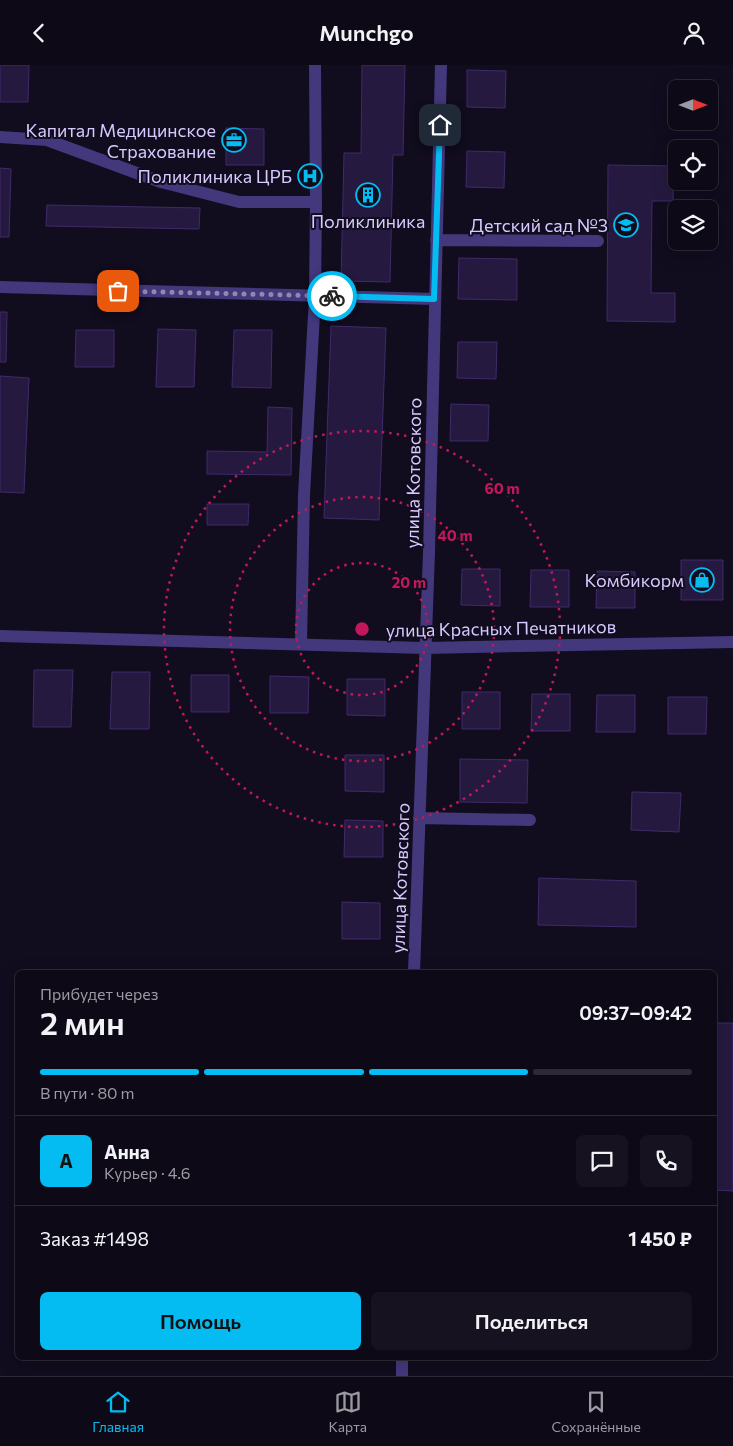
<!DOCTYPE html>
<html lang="ru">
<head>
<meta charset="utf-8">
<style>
  body { margin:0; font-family:Commissioner,sans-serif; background:#16121f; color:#f1f3f6; height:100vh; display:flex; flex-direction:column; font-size:19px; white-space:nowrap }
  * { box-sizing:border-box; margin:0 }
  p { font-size:16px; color:#9a9aa1 }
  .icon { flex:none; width:28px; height:28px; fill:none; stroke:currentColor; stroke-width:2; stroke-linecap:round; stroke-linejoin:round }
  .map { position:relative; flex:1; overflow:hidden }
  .drawer { position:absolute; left:15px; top:905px; width:702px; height:390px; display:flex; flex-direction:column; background:#0d0916; border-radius:8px; box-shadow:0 5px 20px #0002,0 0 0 1px #2d2a35 }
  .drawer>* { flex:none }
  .needle { width:32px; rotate:90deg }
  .tools { position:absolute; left:668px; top:15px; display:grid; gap:10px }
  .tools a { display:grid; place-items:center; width:50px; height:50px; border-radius:8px; background:#0d0916; box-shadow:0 5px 20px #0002,0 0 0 1px #2d2a35; font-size:25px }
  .pin { position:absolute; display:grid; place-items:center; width:42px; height:42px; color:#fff; margin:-21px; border-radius:10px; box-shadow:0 2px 8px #0006 }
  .courier { position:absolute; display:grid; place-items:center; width:50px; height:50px; margin:-25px; border:4px solid #04bcf1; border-radius:50%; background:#fff; color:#222; box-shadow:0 1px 6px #0007 }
  .summary em { font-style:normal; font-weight:600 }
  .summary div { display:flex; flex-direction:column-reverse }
  .summary { display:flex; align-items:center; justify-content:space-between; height:85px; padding:0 25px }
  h1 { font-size:32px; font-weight:600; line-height:38px }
  .bar { display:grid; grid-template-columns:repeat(4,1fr); gap:8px 5px; align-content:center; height:60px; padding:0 25px }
  .bar i { height:6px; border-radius:4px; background:#2d2a35 }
  .bar .active { background:#04bcf1 }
  .bar p { grid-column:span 4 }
  .line { display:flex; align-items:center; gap:12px; padding:0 25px; border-top:1px solid #2d2a35 }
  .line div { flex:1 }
  .round { display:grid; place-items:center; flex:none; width:52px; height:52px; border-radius:8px; background:#16121f }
  .action { display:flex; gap:10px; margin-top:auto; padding:10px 25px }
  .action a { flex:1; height:58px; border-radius:8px; background:#04bcf1; color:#111; font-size:20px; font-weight:600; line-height:58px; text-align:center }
  .action a+a { background:#16121f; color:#f1f3f6 }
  header { display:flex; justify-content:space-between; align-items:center; height:65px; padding:0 25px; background:#0d0916; font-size:22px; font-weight:600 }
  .menu { display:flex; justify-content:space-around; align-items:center; height:70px; border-top:1px solid #2d2a35; background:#0d0916; font-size:14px; color:#9a9aa1 }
  .menu a { display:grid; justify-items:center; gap:2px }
  .menu .active { color:#04bcf1 }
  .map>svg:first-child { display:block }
</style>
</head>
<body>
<header><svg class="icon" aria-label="back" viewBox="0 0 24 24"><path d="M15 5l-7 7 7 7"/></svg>Munchgo<svg class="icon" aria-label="person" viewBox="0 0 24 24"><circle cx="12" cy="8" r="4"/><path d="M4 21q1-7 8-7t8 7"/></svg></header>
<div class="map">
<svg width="733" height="1311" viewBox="0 0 733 1311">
  <rect width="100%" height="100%" fill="#110c1e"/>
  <!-- building -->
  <path fill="#25193f" stroke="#3f2b6a" d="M0,0H29L28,37H0Z
    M362,0H405L403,90H393L390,217L341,216L344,88H361Z
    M467,5L506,6L505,43L467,42Z
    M226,63L264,64V100H226Z
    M467,86L505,87L504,123L466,122Z
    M608,100L674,101L673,136H652L651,228H675V257L607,256Z
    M0,103L11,104L9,172H0Z
    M47,140L200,143L199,164L46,161Z
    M459,193L517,194V235L458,234Z
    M0,247H7L6,297H0Z
    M331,261L386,263L379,455L324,453Z
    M158,264L196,265L194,322H156Z
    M76,265H114V302H75Z
    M234,265H272L271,323L232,322Z
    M458,277H497L496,314L457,313Z
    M0,311L29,313L24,428L0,427Z
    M451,339L489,340L488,376H450Z
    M268,342L292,343L291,410L207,409V386L267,387Z
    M207,439H249L248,460H207Z
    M681,495H723V535H681Z
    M462,504H500V541L461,540Z
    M531,505H569V542H530Z
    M597,506L635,507V543H596Z
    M34,605H73L71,662H33Z
    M112,607H150L149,664H110Z
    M191,610H229V647H191Z
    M270,611L309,612L308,648H270Z
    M347,614H385V651L347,650Z
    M462,627H500V664H462Z
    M532,629H570V666H531Z
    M597,630H635V667H596Z
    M668,632H707L706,669H668Z
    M345,690H384V727L345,726Z
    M460,694L528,695L527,738L460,737Z
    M632,727L681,728L679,767L631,765Z
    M345,755L383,756V792H344Z
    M539,813L636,816V862L538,860Z
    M342,837L380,838V874H342Z
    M715,958H733V1126L715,1125Z"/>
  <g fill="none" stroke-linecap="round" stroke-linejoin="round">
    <!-- minor -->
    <path stroke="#43387c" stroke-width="12" d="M315,0L316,137
      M0,72L47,75L161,117L239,137H316L315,231L304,430L301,579
      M436,175L598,176
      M0,222L435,234
      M0,571L424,583L733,577
      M419,753L530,755
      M414,908L429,487L441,0
      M402,1311V1292"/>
  </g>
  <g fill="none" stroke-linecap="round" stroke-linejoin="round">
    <!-- done -->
    <path stroke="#9188b0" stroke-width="5" stroke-dasharray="0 9" d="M118,226L332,231"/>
    <!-- route -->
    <path stroke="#04bcf1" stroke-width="6" d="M332,231L434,234L440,60"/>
  </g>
  <!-- distance rings -->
  <g fill="none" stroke="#c2185b" stroke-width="2.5" stroke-dasharray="2.5 5">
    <circle cx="362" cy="564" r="66"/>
    <circle cx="362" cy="564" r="132"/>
    <circle cx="362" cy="564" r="198"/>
  </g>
  <!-- icons -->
  <defs>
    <g id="office-ring" transform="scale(1.25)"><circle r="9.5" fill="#110c1e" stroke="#04bcf1" stroke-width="1.5"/><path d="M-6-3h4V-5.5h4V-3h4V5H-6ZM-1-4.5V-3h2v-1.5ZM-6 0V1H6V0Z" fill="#04bcf1"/></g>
    <g id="hospital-ring" transform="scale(1.25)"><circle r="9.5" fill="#110c1e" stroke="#04bcf1" stroke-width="1.5"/><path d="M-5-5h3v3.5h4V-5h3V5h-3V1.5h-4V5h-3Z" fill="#04bcf1"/></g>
    <g id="building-ring" transform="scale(1.25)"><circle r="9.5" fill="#110c1e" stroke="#04bcf1" stroke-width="1.5"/><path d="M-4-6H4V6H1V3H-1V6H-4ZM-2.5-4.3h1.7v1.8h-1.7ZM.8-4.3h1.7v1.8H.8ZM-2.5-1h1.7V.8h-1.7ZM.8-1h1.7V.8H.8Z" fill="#04bcf1"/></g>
    <g id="school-ring" transform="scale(1.25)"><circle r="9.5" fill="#110c1e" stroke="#04bcf1" stroke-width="1.5"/><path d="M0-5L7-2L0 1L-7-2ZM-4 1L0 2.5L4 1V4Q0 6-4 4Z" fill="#04bcf1"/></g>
    <g id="shop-ring" transform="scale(1.25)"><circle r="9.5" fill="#110c1e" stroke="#04bcf1" stroke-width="1.5"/><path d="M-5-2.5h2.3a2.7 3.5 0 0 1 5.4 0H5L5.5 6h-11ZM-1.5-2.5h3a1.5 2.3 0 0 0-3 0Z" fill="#04bcf1"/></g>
  </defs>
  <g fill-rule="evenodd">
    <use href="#office-ring" x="234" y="75"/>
    <use href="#hospital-ring" x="310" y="111"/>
    <use href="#building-ring" x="368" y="130"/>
    <use href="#school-ring" x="626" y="160"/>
    <use href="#shop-ring" x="702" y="515"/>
  </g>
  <g text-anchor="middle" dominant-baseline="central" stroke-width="4" stroke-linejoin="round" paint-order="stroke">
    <!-- poi labels -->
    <g font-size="18" fill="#d6cafe" stroke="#110c1e" text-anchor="end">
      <text x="216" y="65">Капитал Медицинское<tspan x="216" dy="21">Страхование</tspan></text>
      <text x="292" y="111">Поликлиника ЦРБ</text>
      <text x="368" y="156" text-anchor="middle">Поликлиника</text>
      <text x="608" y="160">Детский сад №3</text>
      <text x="684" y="515">Комбикорм</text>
    </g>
    <!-- street labels -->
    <g font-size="18" fill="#d6cafe" stroke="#110c1e">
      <text transform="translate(413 408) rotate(-89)">улица Котовского</text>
      <text transform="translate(501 563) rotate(-1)">улица Красных Печатников</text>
      <text transform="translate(400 813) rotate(-88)">улица Котовского</text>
    </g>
  </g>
  <circle cx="362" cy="564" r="8" fill="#c2185b" stroke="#110c1e" stroke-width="2.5"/>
  <g font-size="15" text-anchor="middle" font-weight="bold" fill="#c2185b" stroke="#110c1e" stroke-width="4" stroke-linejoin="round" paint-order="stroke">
    <text x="502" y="429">60 m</text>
    <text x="455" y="476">40 m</text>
    <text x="409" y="523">20 m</text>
  </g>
</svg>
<div class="tools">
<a><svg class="needle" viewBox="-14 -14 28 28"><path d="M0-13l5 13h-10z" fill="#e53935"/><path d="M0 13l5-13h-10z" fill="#9a9aa1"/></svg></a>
<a><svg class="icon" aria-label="locate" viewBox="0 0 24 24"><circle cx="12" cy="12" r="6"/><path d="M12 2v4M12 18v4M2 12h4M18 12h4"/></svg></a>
<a><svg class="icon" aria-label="layers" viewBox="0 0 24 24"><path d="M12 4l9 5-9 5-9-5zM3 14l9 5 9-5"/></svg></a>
</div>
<div class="pin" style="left:118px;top:226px;background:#ea580c"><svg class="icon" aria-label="bag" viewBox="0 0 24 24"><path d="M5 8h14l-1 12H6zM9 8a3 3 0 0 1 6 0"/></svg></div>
<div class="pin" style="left:440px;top:60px;background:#1f2937"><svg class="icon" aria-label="home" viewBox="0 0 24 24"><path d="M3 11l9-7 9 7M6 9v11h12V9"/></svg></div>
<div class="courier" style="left:332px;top:231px"><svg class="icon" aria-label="bike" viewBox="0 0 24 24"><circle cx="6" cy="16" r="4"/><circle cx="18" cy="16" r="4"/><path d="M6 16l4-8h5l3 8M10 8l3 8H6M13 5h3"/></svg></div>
<section class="drawer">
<div class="summary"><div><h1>2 мин</h1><p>Прибудет через</p></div><em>09:37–09:42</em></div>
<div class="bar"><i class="active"></i><i class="active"></i><i class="active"></i><i></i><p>В пути · 80 m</p></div>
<div class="line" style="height:90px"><b class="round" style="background:#04bcf1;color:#111">А</b><div><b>Анна</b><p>Курьер · 4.6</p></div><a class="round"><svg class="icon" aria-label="chat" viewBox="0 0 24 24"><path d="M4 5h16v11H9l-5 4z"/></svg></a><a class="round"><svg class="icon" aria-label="phone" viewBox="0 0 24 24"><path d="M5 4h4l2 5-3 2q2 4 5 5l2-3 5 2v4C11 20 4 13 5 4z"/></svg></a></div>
<div class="line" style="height:65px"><div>Заказ #1498</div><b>1 450 ₽</b></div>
<div class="action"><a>Помощь</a><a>Поделиться</a></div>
</section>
</div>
<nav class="menu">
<a class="active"><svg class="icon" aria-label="home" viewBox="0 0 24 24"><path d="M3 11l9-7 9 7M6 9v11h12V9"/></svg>Главная</a>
<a><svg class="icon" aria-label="map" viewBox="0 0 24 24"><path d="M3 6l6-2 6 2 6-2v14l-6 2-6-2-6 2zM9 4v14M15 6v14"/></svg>Карта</a>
<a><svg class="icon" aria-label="saved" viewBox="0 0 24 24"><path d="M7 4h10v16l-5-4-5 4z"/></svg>Сохранённые</a>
</nav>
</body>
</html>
